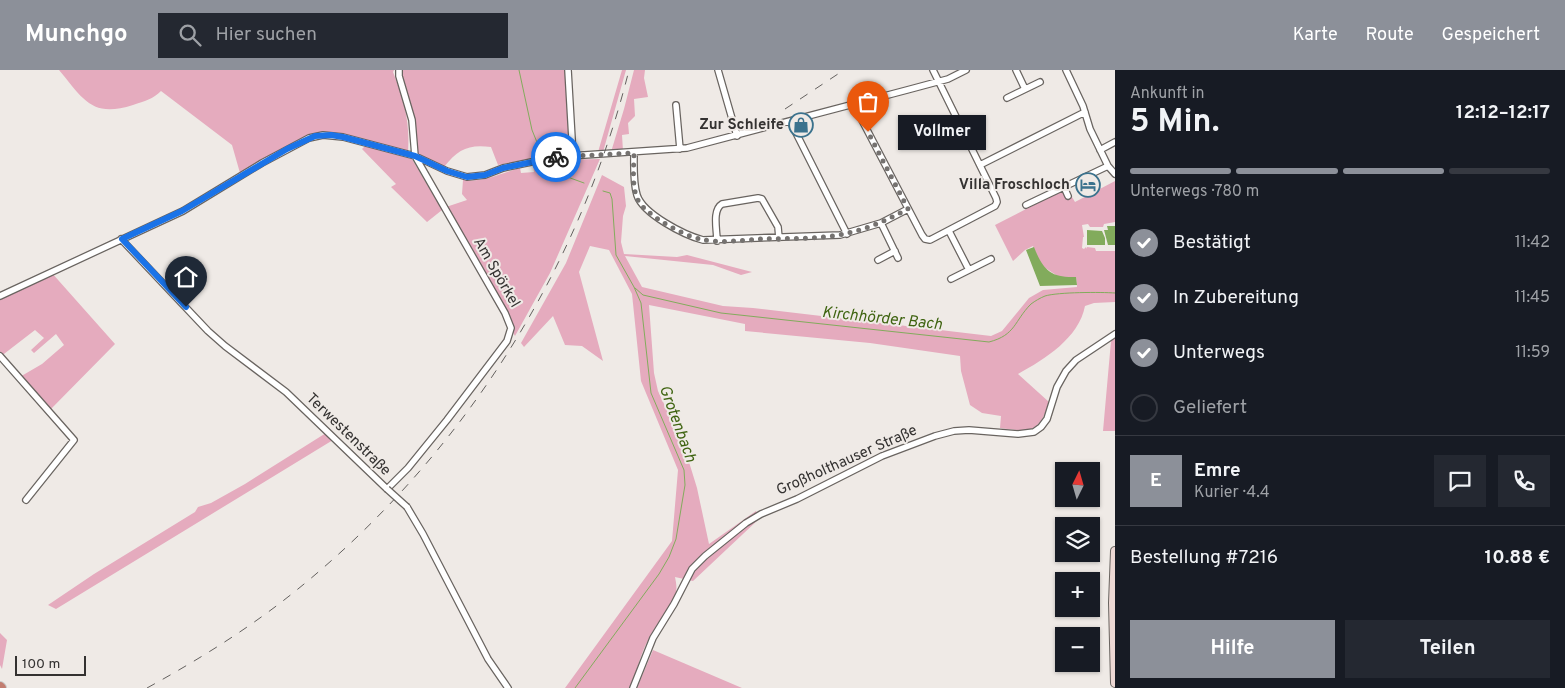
<!DOCTYPE html>
<html lang="de">
<head>
<meta charset="utf-8">
<style>
  body { margin:0; font-family:Overpass,sans-serif; background:#242831; color:#f1f3f6; height:100vh; display:flex; flex-direction:column; font-size:19px; white-space:nowrap }
  * { box-sizing:border-box; margin:0 }
  p { font-size:16px; color:#9ea1a6 }
  .icon { flex:none; width:28px; height:28px; fill:none; stroke:currentColor; stroke-width:2; stroke-linecap:round; stroke-linejoin:round }
  .map { position:relative; flex:1; overflow:hidden }
  .details { display:flex; flex-direction:column; background:#171b24; width:450px }
  .details>* { flex:none }
  .needle { width:32px; rotate:5deg }
  .fabs { position:absolute; left:1055px; top:392px; display:grid; gap:10px }
  .fabs a { display:grid; place-items:center; width:45px; height:45px; border-radius:0px; background:#171b24; box-shadow:0 1px 4px #0004; font-size:25px }
  .scale { position:absolute; left:15px; bottom:12px; width:71px; box-sizing:border-box; padding-left:5px; border:2px solid #343231; border-top:0; font-size:14px; line-height:18px; white-space:nowrap; color:#343231; -webkit-text-stroke:4px #efeae6; paint-order:stroke }
  .pin { position:absolute; display:grid; place-items:center; width:42px; height:42px; color:#fff; margin:-51px -21px; border-radius:50% 50% 50% 0; rotate:-45deg; box-shadow:0 0 5px #0007 }
  .pin .icon { rotate:45deg }
  .courier { position:absolute; display:grid; place-items:center; width:50px; height:50px; margin:-25px; border:4px solid #1a73e8; border-radius:50%; background:#fff; color:#222; box-shadow:0 1px 6px #0007 }
  .bubble { position:absolute; height:35px; border-radius:0px; background:#171b24; box-shadow:0 1px 4px #0004; font-size:16px; font-weight:700; line-height:35px; text-align:center }
  .summary em { font-style:normal; font-weight:700 }
  .summary div { display:flex; flex-direction:column-reverse }
  .summary { display:flex; align-items:center; justify-content:space-between; height:85px; padding:0 15px }
  h1 { font-size:32px; font-weight:700; line-height:38px }
  .bar { display:grid; grid-template-columns:repeat(4,1fr); gap:8px 5px; align-content:center; height:60px; padding:0 15px }
  .bar i { height:6px; border-radius:4px; background:#363941 }
  .bar .on { background:#8c9099 }
  .bar p { grid-column:span 4 }
  .line { display:flex; align-items:center; gap:12px; padding:0 15px; border-top:1px solid #363941 }
  .line div { flex:1 }
  .round { display:grid; place-items:center; flex:none; width:52px; height:52px; border-radius:0px; background:#242831 }
  ol { padding:0 15px; list-style:none }
  li { display:flex; align-items:center; gap:15px; height:55px }
  li p { margin-inline-start:auto }
  li .icon { padding:5px; border-radius:50%; background:#8c9099; color:#fff; stroke-width:4 }
  li:last-child { color:#9ea1a6 }
  li i { width:28px; height:28px; border:2px solid #363941; border-radius:50% }
  .primary-button { display:flex; gap:10px; margin-top:auto; padding:10px 15px }
  .primary-button a { flex:1; height:58px; border-radius:0px; background:#8c9099; color:#fff; font-size:20px; font-weight:700; line-height:58px; text-align:center }
  .primary-button a+a { background:#242831; color:#f1f3f6 }
  header { display:flex; align-items:center; gap:30px; box-sizing:border-box; height:70px; padding:0 25px; background:#8c9099; color:#fff }
  header strong { font-size:24px }
  nav { display:flex; gap:28px; margin-inline-start:auto; font-size:18px }
  .search { width:350px; height:45px; background:#242831; display:flex; align-items:center; gap:12px; box-sizing:border-box; padding:0 18px; border-radius:0px; color:#9ea1a6; font-size:19px }
  main { display:flex; flex:1; min-height:0 }
  .map>svg:first-child { display:block }
</style>
</head>
<body>
<header>
<strong>Munchgo</strong>
<div class="search"><svg class="icon" aria-label="search" viewBox="0 0 24 24"><circle cx="10" cy="10" r="6"/><path d="M15 15l6 6"/></svg>Hier suchen</div>
<nav><a>Karte</a><a>Route</a><a>Gespeichert</a></nav>
</header>
<main>
<div class="map">
<svg width="1115" height="618" viewBox="0 0 1115 618">
  <rect width="100%" height="100%" fill="#efeae6"/>
  <!-- green -->
  <path fill="#e5abbe" d="M59,0H394L393,2C404,30 410,51 408,82L332,63H314L240,103L232,75L161,21C153,29 145,31 133,35C92,48 84,30 59,0Z
    M402,0H566L571,80L565,83L522,90L498,95L491,77C469,74 458,79 444,97L416,83C416,66 415,51 410,35C407,23 400,13 402,0Z
    M622,0H626L603,82H598Z
    M634,0H645L644,8L648,27L634,29L635,46L628,53L629,64L622,65L623,81L611,82L624,39Z
    M365,76L412,89L442,140L427,152L391,117L396,114L362,79Z
    M600,89L550,203L515,266L446,137L467,130L462,124L463,110C483,113 501,103 520,98L521,103L534,102L533,95L559,90Z
    M602,105L624,117L626,136L623,146L621,172L624,184L677,187L687,185L752,202L741,205L713,195L625,186L642,217L723,236L753,238L991,266L1002,261L1029,228L1043,220L1077,217L1076,207H1059L1041,195L1033,176L1025,180L1013,191L995,155L1059,122L1063,123L1067,129L1072,127L1075,132L1115,111V152L1104,154L1103,157H1090L1088,154L1082,155L1084,167H1083L1082,178L1084,179L1086,177L1087,179V177L1095,178L1096,181H1115V232L1094,233L1085,236C1079,268 1045,289 1018,304L1049,332C1039,364 1030,362 1000,358L1001,346L982,343L970,335L961,301L960,286L870,273L745,261V254L649,235L654,303L658,321L685,379L697,418L709,474L756,441L760,448L693,511L675,507C676,512 677,517 676,522C672,538 655,554 648,570C640,585 637,602 630,618H565L672,471L678,400L641,311L632,224L609,180L590,176L579,202L603,291L582,276L565,275L553,246L524,277L521,273L566,193Z
    M51,202L115,274L49,341L18,308L42,294L64,275L56,264L34,283L31,280L44,268L35,260L0,287V226Z
    M1115,268V361H1103L1111,271Z
    M326,363L333,370L56,539L48,535L94,504L195,442L198,437L211,433L245,414Z
    M0,563L7,570L2,599L0,595Z
    M653,580L742,618H637Z"/>
  <!-- water -->
  <path fill="#82ab5c" d="M1107,156H1115V175H1108L1104,160H1108Z
    M1087,160L1102,161L1105,168V175H1087Z
    M1034,177C1043,200 1051,208 1076,207L1077,215L1040,216L1026,180Z"/>
  <g fill="none" stroke-linecap="round" stroke-linejoin="round">
    <!-- stream -->
    <path stroke="#82ab5c" stroke-width="1" d="M519,0L532,60L543,87
      M545,91L551,101L584,113
      M635,218L643,225L721,243L989,272C1016,265 1014,251 1031,234C1035,231 1040,228 1045,226C1058,222 1101,222 1115,223
      M575,618L659,504L669,487L676,469L685,415L684,400L651,323L641,233L634,217L616,185L612,129L610,123L603,121"/>
    <!-- street casing -->
    <g stroke="#696460" stroke-width="8">
      <path id="street" d="M568,0L573,86
        M718,0L737,66
        M1016,0L1025,19
        M1066,0L1083,36L1090,59L1108,96L1115,104
        M1007,28L1040,12
        M676,35L680,79
        M854,35L922,165L925,169L930,170L995,136L997,132L996,128L933,0
        M790,51L847,164
        M1100,80L1115,72
        M634,83C634,96 633,112 637,125C643,144 684,165 703,170L840,165L881,153L908,139
        M980,95L1085,42
        M1064,117L1068,126
        M1026,135L1108,96
        M881,153L898,188
        M949,161L969,200L991,189
        M121,169L208,261L225,276L286,322L387,419L408,398L447,350L507,271L511,258L505,243L415,86L412,50L399,6V0
        M717,171C717,160 712,140 722,134L758,128L762,129L778,157L779,168
        M878,190L895,181
        M951,209L969,200
        M0,226L183,141L262,93L309,68L323,65L343,67L415,86L447,101L467,107L485,105L503,98L555,87L687,78L907,20L948,9L966,0
        M0,286L74,370L26,430
        M407,437L423,464L488,589L508,618
        M633,618L653,568L674,534L692,499L705,486L746,453L761,444L797,429L882,386L935,366L954,361L969,360L1018,364L1034,362L1041,357L1047,349L1057,317L1066,301L1076,290L1115,264"/>
    </g>
    <!-- secondary casing -->
    <g stroke="#696460" stroke-width="10">
      <path id="secondary" d="M1115,481L1113,533L1115,613"/>
    </g>
    <!-- highway casing -->
    <g stroke="#c6c6c5" stroke-width="12">
      <path id="highway" d="M0,617L1,618"/>
    </g>
    <!-- street -->
    <use href="#street" stroke="#fff" stroke-width="5.5"/>
    <!-- secondary -->
    <use href="#secondary" stroke="#edd8d4" stroke-width="8"/>
    <!-- highway -->
    <use href="#highway" stroke="#c27d70" stroke-width="10"/>
    <!-- rail -->
    <path stroke="#64615f" stroke-width="1" stroke-dasharray="9 9" stroke-linecap="butt" d="M785,39L844,0
      M147,618C198,590 248,559 293,523C458,391 578,205 629,0"/>
    <!-- street-bridge casing -->
    <g stroke="#696460" stroke-width="8" stroke-linecap="butt">
      <path id="street-bridge" d="M387,419L407,437"/>
    </g>
    <!-- street-bridge -->
    <use href="#street-bridge" stroke="#fff" stroke-width="5.5"/>
  </g>
  <g fill="none" stroke-linecap="round" stroke-linejoin="round">
    <!-- done -->
    <path stroke="#757270" stroke-width="5" stroke-dasharray="0 9" d="M556,87L634,83C634,97 631,119 639,132C648,146 684,166 700,169C719,174 742,170 761,169C789,168 821,170 848,163C870,158 889,149 908,139L868,62"/>
    <!-- route -->
    <path stroke="#1a73e8" stroke-width="6" d="M186,237L122,169L182,141L287,79L315,66L331,65L343,67L415,86L447,101L467,107L485,105L503,98L556,87"/>
  </g>
  <!-- icons -->
  <defs>
    <g id="shop-ring" transform="scale(1.25)"><circle r="9.5" fill="#efeae6" stroke="#3b728d" stroke-width="1.5"/><path d="M-5-2.5h2.3a2.7 3.5 0 0 1 5.4 0H5L5.5 6h-11ZM-1.5-2.5h3a1.5 2.3 0 0 0-3 0Z" fill="#3b728d"/></g>
    <g id="hotel-ring" transform="scale(1.25)"><circle r="9.5" fill="#efeae6" stroke="#3b728d" stroke-width="1.5"/><path d="M-6-4.5h1.5V1H6V5H4.5V3h-9V5H-6ZM-4 0a1.8 1.8 0 1 1 3.6 0ZM.5 0V-2.5h3Q6-2.5 6 0Z" fill="#3b728d"/></g>
  </defs>
  <g fill-rule="evenodd">
    <use href="#shop-ring" x="801" y="55"/>
    <use href="#hotel-ring" x="1088" y="115"/>
  </g>
  <g text-anchor="middle" dominant-baseline="central" stroke-width="4" stroke-linejoin="round" paint-order="stroke">
    <!-- poi labels -->
    <g font-size="15" font-weight="bold" fill="#343231" stroke="#efeae6" text-anchor="end">
      <text x="784" y="55">Zur Schleife</text>
      <text x="1070" y="115">Villa Froschloch</text>
    </g>
    <!-- street labels -->
    <g font-size="15" fill="#343231" stroke="#efeae6">
      <text transform="translate(496 203) rotate(60)">Am Spörkel</text>
      <text transform="translate(348 365) rotate(44)">Terwestenstraße</text>
      <text transform="translate(847 391) rotate(-24)">Großholthauser Straße</text>
    </g>
    <!-- water labels -->
    <g font-size="16" font-style="italic" fill="#3f6411" stroke="#efeae6">
      <text transform="translate(882 249) rotate(6)">Kirchhörder Bach</text>
      <text transform="translate(677 354) rotate(70)">Grotenbach</text>
    </g>
  </g>
</svg>
<div class="fabs">
<a><svg class="needle" viewBox="-14 -14 28 28"><path d="M0-13l5 13h-10z" fill="#e53935"/><path d="M0 13l5-13h-10z" fill="#9ea1a6"/></svg></a>
<a><svg class="icon" aria-label="layers" viewBox="0 0 24 24"><path d="M12 4l9 5-9 5-9-5zM3 14l9 5 9-5"/></svg></a>
<a>+</a>
<a>−</a>
</div>
<div class="scale">100 m</div>
<div class="pin" style="left:868px;top:62px;background:#ea580c"><svg class="icon" aria-label="bag" viewBox="0 0 24 24"><path d="M5 8h14l-1 12H6zM9 8a3 3 0 0 1 6 0"/></svg></div>
<div class="pin" style="left:186px;top:237px;background:#1f2937"><svg class="icon" aria-label="home" viewBox="0 0 24 24"><path d="M3 11l9-7 9 7M6 9v11h12V9"/></svg></div>
<div class="courier" style="left:556px;top:87px"><svg class="icon" aria-label="bike" viewBox="0 0 24 24"><circle cx="6" cy="16" r="4"/><circle cx="18" cy="16" r="4"/><path d="M6 16l4-8h5l3 8M10 8l3 8H6M13 5h3"/></svg></div>
<div class="bubble" style="left:898px;top:45px;width:88px">Vollmer</div>
</div>
<section class="details">
<div class="summary"><div><h1>5 Min.</h1><p>Ankunft in</p></div><em>12:12–12:17</em></div>
<div class="bar"><i class="on"></i><i class="on"></i><i class="on"></i><i></i><p>Unterwegs · 780 m</p></div>
<ol>
<li><svg class="icon" aria-label="check" viewBox="0 0 24 24"><path d="M5 12l5 5 9-10"/></svg>Bestätigt<p>11:42</p></li>
<li><svg class="icon" aria-label="check" viewBox="0 0 24 24"><path d="M5 12l5 5 9-10"/></svg>In Zubereitung<p>11:45</p></li>
<li><svg class="icon" aria-label="check" viewBox="0 0 24 24"><path d="M5 12l5 5 9-10"/></svg>Unterwegs<p>11:59</p></li>
<li><i></i>Geliefert</li>
</ol>
<div class="line" style="height:90px"><b class="round" style="background:#8c9099;color:#fff">E</b><div><b>Emre</b><p>Kurier · 4.4</p></div><a class="round"><svg class="icon" aria-label="chat" viewBox="0 0 24 24"><path d="M4 5h16v11H9l-5 4z"/></svg></a><a class="round"><svg class="icon" aria-label="phone" viewBox="0 0 24 24"><path d="M5 4h4l2 5-3 2q2 4 5 5l2-3 5 2v4C11 20 4 13 5 4z"/></svg></a></div>
<div class="line" style="height:65px"><div>Bestellung #7216</div><b>10.88 €</b></div>
<div class="primary-button"><a>Hilfe</a><a>Teilen</a></div>
</section>
</main>
</body>
</html>
